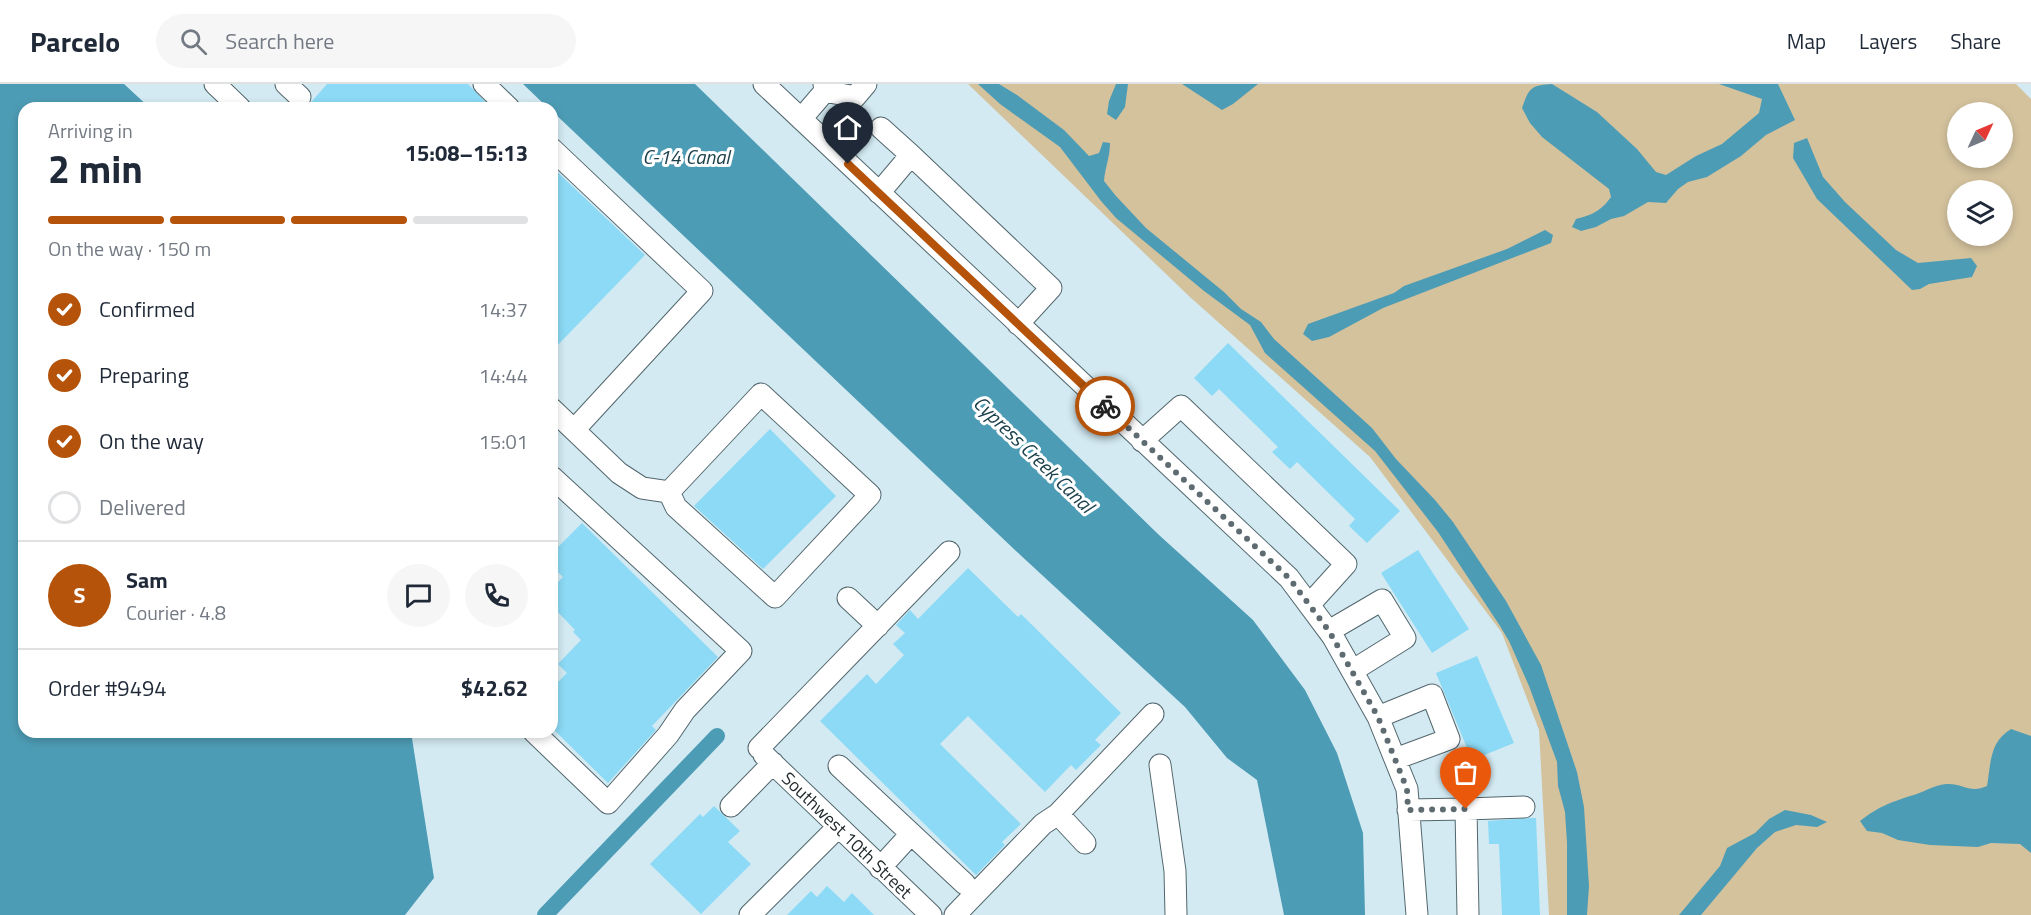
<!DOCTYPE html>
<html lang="en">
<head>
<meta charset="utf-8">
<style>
  body { margin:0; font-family:"Titillium Web",sans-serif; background:#f6f6f7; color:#1f2937; height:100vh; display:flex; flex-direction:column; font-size:22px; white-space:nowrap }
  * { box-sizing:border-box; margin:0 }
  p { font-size:20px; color:#747a83 }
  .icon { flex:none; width:33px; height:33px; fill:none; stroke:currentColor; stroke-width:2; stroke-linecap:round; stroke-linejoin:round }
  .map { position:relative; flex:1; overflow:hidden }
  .panel { position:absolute; left:18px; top:18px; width:540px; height:636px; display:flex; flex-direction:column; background:#fff; border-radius:18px; box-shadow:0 3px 9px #0003 }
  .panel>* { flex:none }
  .needle { width:39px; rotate:46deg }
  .buttons { position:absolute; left:1947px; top:18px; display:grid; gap:12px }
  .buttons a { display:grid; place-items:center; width:66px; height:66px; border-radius:50%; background:#fff; box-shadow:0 3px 9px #0003; font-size:30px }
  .pin { position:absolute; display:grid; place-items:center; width:51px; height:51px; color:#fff; margin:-62px -26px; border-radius:50% 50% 50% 0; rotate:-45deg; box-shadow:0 0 6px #0007 }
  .pin .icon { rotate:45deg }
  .courier { position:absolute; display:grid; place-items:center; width:60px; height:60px; margin:-30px; border:4px solid #b45309; border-radius:50%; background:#fff; color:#222; box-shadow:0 2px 8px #0007 }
  .head em { font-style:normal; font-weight:700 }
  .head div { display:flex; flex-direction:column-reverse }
  .head { display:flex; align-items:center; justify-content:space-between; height:102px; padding:0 30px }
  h1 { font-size:39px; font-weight:700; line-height:45px }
  .bar { display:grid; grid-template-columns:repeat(4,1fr); gap:9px 6px; align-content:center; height:72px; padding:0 30px }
  .bar i { height:8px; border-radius:4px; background:#e0e1e3 }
  .bar .active { background:#b45309 }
  .bar p { grid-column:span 4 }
  .line { display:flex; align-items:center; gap:15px; padding:0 30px; border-top:2px solid #e0e1e3 }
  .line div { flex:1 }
  .round { display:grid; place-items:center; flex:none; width:63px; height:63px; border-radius:32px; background:#f6f6f7 }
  ol { padding:0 30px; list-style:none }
  li { display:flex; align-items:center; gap:18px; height:66px }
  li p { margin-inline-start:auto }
  li .icon { padding:6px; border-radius:50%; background:#b45309; color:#fff; stroke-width:4 }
  li:last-child { color:#747a83 }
  li i { width:33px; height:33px; border:3px solid #e0e1e3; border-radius:50% }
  header { display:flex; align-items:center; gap:36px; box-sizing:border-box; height:84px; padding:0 30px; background:#fff; border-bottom:2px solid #e0e1e3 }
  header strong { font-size:28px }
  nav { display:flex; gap:33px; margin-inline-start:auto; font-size:21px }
  .search { width:420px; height:54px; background:#f6f6f7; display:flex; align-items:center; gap:15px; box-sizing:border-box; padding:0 21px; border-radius:33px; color:#747a83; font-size:22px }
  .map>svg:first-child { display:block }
</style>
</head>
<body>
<header>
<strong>Parcelo</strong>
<div class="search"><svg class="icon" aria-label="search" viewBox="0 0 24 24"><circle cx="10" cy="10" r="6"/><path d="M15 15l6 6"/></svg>Search here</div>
<nav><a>Map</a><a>Layers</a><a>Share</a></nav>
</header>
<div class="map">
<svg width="2031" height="831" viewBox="0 0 2031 831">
  <rect width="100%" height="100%" fill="#d3eaf2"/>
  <!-- green -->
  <path fill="#d4c29d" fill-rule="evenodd" d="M968,0H2016L2031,15V831H1549L1539,646L1502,549L1370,373L1190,213ZM1958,28H2002V74H1958ZM1958,106H2002V152H1958Z"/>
  <!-- water -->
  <path fill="#4d9cb5" d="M0,0H124L150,24H24V648H411L434,794L405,831H0Z
    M523,0H695L1159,451L1253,536L1305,606L1337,669L1363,749L1365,831H1284L1257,696L1227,674L1185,623L1016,467L552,27V24H548Z
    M978,0H999L1017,11L1064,46L1089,72L1099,69L1103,58L1110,59C1110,73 1105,84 1104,97L1116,112L1146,144L1224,208L1241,225L1261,238L1274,255L1372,344L1396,375L1435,416L1453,438L1506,517L1541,581L1577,688L1584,723L1589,802L1587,831H1567V759L1565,728L1558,702L1557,678L1529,602L1509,557L1500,542L1438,448L1375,367L1265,269L1250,241L1204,207L1116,134L1101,117L1060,63L1000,20Z
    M1116,0H1128L1125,23L1116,36L1107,30L1109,17Z
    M1182,0H1258L1233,20L1222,26Z
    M1552,0L1597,28L1637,65L1656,88L1666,91L1696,72L1722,60L1759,29L1762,15L1719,0H1778L1795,36L1766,51L1741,72L1707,93L1688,98L1678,105L1666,119L1648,118L1624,132L1611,135L1596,143L1581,147L1572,143L1576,135C1592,131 1601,127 1611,113L1609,105L1542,53L1530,39L1522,24C1529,4 1531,1 1552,0Z
    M1807,54L1823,93L1845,118L1896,166L1918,179L1971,174L1977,182L1972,193L1929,200L1920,205L1912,206L1817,115L1793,74L1794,59Z
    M1545,146L1553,151L1551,159L1383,224L1329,253L1312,257L1303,250L1308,240L1394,209L1404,202L1507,165Z
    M2011,645L2031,652V769L2020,760L1991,759L1978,763L1930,761L1898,756L1882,749L1867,747L1860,737C1878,723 1889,719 1910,712C1923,709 1933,701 1946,700C1963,699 1970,710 1987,702C1991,680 1989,658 2011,645Z
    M1785,726L1811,731L1827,738L1817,743L1796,741L1775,748L1757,764L1701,831H1679L1720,782L1727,764L1755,749L1769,735Z"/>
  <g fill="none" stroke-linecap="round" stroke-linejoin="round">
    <!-- canal -->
    <path stroke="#4d9cb5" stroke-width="16" d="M545,831L717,652"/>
  </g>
  <!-- building -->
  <path fill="#8cdaf5" d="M327,0H468L491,24H306Z
    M552,83L645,171L552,267Z
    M1228,259L1400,427L1367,459L1349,442L1355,435L1297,378L1290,385L1272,368L1278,363L1219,305L1212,312L1194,294Z
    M770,345L836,412L763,485L694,422Z
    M582,439L718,573L652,642L656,646L608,699L552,644V604L567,589L558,580L581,556L573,548L575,546L552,522V504L563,493L552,482V469Z
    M1418,466L1469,545L1432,569L1381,489Z
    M968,484L1018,533L1021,530L1121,629L1095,656L1101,661L1076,686L1071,681L1045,708L968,632L940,660L1021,740L1002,758L1005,761L976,791L820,637L867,590L876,600L904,571L893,560L905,549L896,541L910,526L918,535Z
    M1477,572L1514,659L1472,676L1436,589Z
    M714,722L740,747L728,758L751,780L701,830L650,780L700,730L703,733Z
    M1530,734H1536L1540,831H1502L1499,760H1489L1488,737Z
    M827,802L844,818L852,809L874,831H787L811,807L817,813Z"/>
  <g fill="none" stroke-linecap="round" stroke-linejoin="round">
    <!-- minor casing -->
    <g stroke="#52666d" stroke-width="23">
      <path id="minor" d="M215,0L240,24
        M286,0L300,13
        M484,0L509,24
        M764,0L1289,494L1333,553L1378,633L1407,705L1417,831
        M825,7L855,13L866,0
        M801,35L825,7L824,0
        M881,44L911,71
        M552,65L702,207L574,346
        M879,109L911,71L1051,204L1018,240
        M552,325L619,389L642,404L669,408L761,310L870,411L775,513L676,423L669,408
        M1142,357L1181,322L1346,480L1309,521
        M848,514L878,542
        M1329,547L1382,516L1405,554L1352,587
        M1378,633L1432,611L1449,655L1395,675
        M534,648L608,719L668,651L685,626L741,567L552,393
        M759,664L949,468
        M764,671L931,831
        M1160,681L1175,787L1176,831
        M839,682L965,800
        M731,722L773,679
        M1466,725L1524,723
        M1408,726L1466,725L1468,831
        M1085,759L1058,730L1153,630
        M880,784L911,750
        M750,831L838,743
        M955,831L1043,740L1058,730"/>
    </g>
    <!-- minor -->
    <use href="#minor" stroke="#fff" stroke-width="21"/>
  </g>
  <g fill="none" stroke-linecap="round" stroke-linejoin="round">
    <!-- done -->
    <path stroke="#5e6b70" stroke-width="6" stroke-dasharray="0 10.8" d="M1105,322L1289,494L1329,547L1378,633L1407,705L1408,726L1466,725"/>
    <!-- route -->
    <path stroke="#b45309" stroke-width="8" d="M848,80L1105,322"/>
  </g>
  <g text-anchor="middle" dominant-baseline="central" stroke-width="6" stroke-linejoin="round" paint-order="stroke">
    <!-- street labels -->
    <g font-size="18" fill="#1f272a" stroke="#fff">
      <text transform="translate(847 751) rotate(44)">Southwest 10th Street</text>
    </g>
    <!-- water labels -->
    <g font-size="20" font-style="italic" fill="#1c414c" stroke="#fff">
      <text x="686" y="72">C-14 Canal</text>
      <text transform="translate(1034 370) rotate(44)">Cypress Creek Canal</text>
    </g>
  </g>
</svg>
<div class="buttons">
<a><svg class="needle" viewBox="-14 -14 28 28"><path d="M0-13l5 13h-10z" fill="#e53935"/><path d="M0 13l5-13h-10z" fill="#747a83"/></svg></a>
<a><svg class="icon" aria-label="layers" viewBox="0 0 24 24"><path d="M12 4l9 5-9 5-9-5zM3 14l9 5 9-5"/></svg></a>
</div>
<div class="pin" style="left:1466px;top:725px;background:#ea580c"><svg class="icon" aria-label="bag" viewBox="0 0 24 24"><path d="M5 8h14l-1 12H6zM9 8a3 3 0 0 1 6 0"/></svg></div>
<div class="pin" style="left:848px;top:80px;background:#1f2937"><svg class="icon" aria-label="home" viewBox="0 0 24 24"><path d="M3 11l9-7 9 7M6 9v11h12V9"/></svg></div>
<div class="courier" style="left:1105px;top:322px"><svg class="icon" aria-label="bike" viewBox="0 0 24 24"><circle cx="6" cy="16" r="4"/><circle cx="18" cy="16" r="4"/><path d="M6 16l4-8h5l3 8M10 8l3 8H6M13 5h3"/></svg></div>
<section class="panel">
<div class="head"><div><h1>2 min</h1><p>Arriving in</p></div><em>15:08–15:13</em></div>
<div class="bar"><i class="active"></i><i class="active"></i><i class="active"></i><i></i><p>On the way · 150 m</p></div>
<ol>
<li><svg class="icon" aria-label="check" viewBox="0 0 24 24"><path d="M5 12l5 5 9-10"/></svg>Confirmed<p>14:37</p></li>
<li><svg class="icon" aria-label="check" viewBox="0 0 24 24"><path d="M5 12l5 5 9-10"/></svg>Preparing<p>14:44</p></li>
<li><svg class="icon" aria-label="check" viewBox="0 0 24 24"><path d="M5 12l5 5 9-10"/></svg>On the way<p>15:01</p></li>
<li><i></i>Delivered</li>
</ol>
<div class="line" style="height:108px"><b class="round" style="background:#b45309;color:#fff">S</b><div><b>Sam</b><p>Courier · 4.8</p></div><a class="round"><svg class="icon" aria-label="chat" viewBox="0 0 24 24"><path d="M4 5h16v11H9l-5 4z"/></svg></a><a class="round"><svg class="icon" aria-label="phone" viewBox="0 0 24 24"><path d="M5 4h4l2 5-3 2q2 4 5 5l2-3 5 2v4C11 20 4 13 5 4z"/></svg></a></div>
<div class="line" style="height:78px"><div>Order #9494</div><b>$42.62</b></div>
</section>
</div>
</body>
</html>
